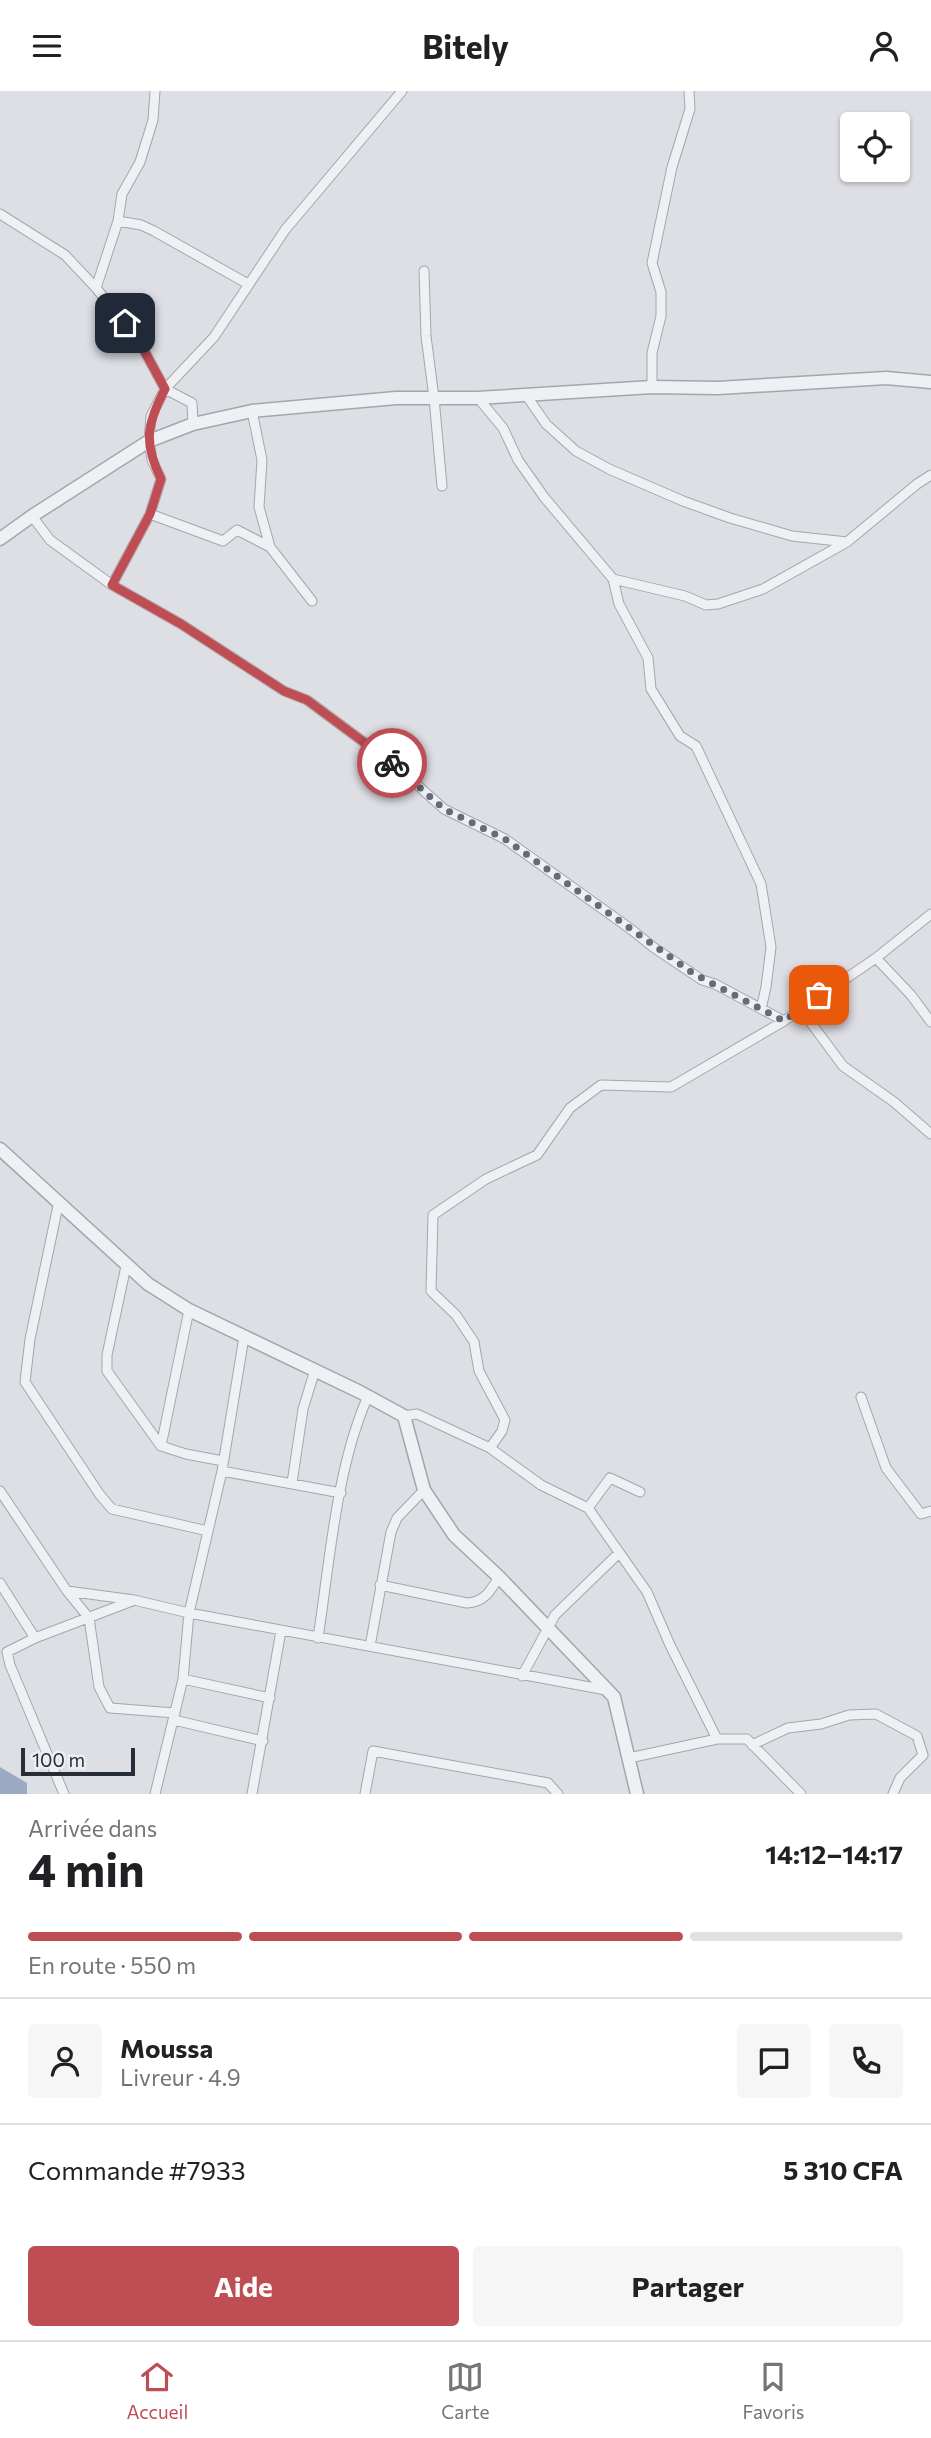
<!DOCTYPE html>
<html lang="fr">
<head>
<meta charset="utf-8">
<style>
  body { margin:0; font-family:Commissioner,sans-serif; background:#f6f6f6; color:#202124; height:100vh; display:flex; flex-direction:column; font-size:26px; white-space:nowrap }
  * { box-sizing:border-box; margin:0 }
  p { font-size:23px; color:#757577 }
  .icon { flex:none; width:38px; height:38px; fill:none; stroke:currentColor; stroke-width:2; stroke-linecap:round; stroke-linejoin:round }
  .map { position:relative; height:1703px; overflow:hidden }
  .drawer { display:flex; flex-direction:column; background:#fff; flex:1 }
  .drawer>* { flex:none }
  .controls { position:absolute; left:840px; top:21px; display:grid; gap:14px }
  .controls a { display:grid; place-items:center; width:70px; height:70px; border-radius:7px; background:#fff; box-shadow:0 2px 5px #0004; font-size:35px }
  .scale { position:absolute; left:21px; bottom:18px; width:114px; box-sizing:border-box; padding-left:7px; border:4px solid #282d3a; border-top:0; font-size:19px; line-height:24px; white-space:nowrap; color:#282d3a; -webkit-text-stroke:5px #ebeef3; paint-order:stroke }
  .pin { position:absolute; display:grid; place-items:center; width:60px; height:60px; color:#fff; margin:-30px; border-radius:14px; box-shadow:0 4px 10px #0006 }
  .courier { position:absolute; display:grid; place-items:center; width:70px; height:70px; margin:-35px; border:5px solid #bf4d54; border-radius:50%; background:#fff; color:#222; box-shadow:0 2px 9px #0007 }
  .headline em { font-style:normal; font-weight:700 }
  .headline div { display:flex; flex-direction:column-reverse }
  .headline { display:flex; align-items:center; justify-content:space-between; height:119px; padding:0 28px }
  h1 { font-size:46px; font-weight:700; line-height:52px }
  .bar { display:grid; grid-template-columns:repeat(4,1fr); gap:10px 7px; align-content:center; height:84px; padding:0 28px }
  .bar i { height:9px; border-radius:5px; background:#e0e0e0 }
  .bar .on { background:#bf4d54 }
  .bar p { grid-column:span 4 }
  .line { display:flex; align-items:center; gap:18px; padding:0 28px; border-top:2px solid #e0e0e0 }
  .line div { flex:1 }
  .round { display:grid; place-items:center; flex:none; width:74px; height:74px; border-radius:7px; background:#f6f6f6 }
  .cta { display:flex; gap:14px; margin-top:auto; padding:14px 28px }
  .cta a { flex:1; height:80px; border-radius:7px; background:#bf4d54; color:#fff; font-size:28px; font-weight:700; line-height:80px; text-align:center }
  .cta a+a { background:#f6f6f6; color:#202124 }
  header { display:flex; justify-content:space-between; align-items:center; height:91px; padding:0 28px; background:#fff; font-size:32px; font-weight:700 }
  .tabs { display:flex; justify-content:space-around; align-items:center; height:98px; border-top:2px solid #e0e0e0; background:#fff; font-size:19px; color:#757577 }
  .tabs a { display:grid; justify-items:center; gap:4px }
  .tabs .on { color:#bf4d54 }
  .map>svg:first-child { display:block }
</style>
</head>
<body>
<header><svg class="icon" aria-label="menu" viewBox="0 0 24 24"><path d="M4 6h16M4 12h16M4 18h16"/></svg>Bitely<svg class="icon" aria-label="person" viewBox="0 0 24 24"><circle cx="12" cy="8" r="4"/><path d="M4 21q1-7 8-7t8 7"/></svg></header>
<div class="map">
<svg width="931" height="1703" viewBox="0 0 931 1703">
  <rect width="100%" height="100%" fill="#dddfe5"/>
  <!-- water -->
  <path fill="#9baac2" d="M0,1676L27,1692V1703H0Z"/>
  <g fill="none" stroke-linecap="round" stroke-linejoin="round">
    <!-- minor casing -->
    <g stroke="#a3a6ae" stroke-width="11">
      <path id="minor" d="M0,123L65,164L96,197L139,250L165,298L192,312L193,333
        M118,130L141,134L154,140L248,193
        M424,180L426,245L434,307L442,395
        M96,197L118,130L122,103L140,71L153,29L155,0
        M652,296V262L661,225V201L652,172L672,76L690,18L689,0
        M526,304L546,333L576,360L609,378L683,410L730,427L792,445L847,451
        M478,307L503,337L518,369L544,406L613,488L685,505L706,514L718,513L763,498L847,451L917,393L931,384
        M252,320L262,369L259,416L270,456L312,510
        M150,423L223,450L237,439L270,456
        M32,425L50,449L112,494L181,533L284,600L307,609L396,675L444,718L505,748L632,839L653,856L702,889L715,893L784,930
        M613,488L619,513L648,567L651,598L680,645L696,655L761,793L771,856L766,896L761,918
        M112,494L150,423L161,388L152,369L149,350L151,325L165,298L214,246L285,139L402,0
        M876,867L911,904L931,931
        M800,917L843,975L894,1011L931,1043
        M59,1110L30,1248L25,1291L100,1404L112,1418L208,1440
        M126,1175L107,1264V1280L161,1355
        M189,1219L161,1355L186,1363L223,1370
        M861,1306L886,1377L921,1423L931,1420
        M404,1325L417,1323L490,1357L541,1394L588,1417L647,1501L670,1554L717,1648
        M490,1357L502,1340L505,1329L479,1280L474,1251L456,1224L431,1200L433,1124L486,1088L537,1064L570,1017L601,994L671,996L784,930L876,867L931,823
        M222,1380L341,1402
        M292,1392L303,1318L315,1279
        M0,1400L67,1500L134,1509L189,1522L606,1599
        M588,1417L610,1387L640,1401
        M0,1492L35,1547
        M380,1494L467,1512C485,1511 490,1500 499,1486
        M67,1500L89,1527L99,1596L110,1617L175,1622
        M318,1547C330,1469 336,1378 368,1305
        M370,1555L391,1441L397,1427L424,1399
        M522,1585L555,1524L619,1462
        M183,1588L270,1607
        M174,1629L263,1650
        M752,1654L788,1637L821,1633L849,1624L876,1623L917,1645L923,1664L900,1687L893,1703
        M629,1667L717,1648H747L801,1703
        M64,1703L10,1574L7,1561L35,1547L132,1510
        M155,1703L183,1588L189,1522L222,1380L244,1246
        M252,1703L281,1540
        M365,1703L373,1660L548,1692L558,1703"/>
    </g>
    <!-- tertiary casing -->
    <g stroke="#a3a6ae" stroke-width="15">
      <path id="tertiary" d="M0,448L32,425L149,350L193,333L252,320L396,307H478L652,296L718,297L886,287L931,291
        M0,1058L148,1193L189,1219L360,1301L404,1325L424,1399L454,1444L499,1486L614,1606L637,1703"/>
    </g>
    <!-- minor -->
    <use href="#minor" stroke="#eff0f4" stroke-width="9"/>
    <!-- tertiary -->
    <use href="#tertiary" stroke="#eff0f4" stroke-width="12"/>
  </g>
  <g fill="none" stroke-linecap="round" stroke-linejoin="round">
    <!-- done -->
    <path stroke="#676b76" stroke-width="7" stroke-dasharray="0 12.6" d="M392,672L444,718L505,748L694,883L784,930L819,904"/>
    <!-- route -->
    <path stroke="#bf4d54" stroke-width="9" d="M125,232L139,250L165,298C147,333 143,351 161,388L150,423L112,494L181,533L284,600L307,609L392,672"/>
  </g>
</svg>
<div class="controls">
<a><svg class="icon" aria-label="locate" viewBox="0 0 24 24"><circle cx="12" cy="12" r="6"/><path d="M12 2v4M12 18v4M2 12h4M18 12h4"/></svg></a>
</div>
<div class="scale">100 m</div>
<div class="pin" style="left:819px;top:904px;background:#ea580c"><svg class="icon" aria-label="bag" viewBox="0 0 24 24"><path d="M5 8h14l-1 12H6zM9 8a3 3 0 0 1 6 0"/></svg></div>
<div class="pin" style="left:125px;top:232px;background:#1f2937"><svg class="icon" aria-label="home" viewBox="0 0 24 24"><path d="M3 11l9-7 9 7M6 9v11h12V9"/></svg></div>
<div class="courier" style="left:392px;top:672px"><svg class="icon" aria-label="bike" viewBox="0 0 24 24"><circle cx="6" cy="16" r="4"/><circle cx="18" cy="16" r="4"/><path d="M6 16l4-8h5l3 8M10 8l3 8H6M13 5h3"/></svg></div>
</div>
<section class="drawer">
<div class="headline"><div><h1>4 min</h1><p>Arrivée dans</p></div><em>14:12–14:17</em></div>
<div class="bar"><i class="on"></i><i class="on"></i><i class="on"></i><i></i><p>En route · 550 m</p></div>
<div class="line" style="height:126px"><a class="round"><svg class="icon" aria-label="person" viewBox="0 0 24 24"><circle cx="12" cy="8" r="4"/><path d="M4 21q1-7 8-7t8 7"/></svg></a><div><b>Moussa</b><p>Livreur · 4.9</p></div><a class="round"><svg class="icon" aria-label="chat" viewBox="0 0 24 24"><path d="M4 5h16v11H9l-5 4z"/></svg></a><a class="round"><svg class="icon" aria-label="phone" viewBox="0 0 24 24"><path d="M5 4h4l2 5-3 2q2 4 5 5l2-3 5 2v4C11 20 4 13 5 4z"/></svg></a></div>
<div class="line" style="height:91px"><div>Commande #7933</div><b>5 310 CFA</b></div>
<div class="cta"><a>Aide</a><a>Partager</a></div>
</section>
<nav class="tabs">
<a class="on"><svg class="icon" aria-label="home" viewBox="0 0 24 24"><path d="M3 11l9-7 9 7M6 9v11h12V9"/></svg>Accueil</a>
<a><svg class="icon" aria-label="map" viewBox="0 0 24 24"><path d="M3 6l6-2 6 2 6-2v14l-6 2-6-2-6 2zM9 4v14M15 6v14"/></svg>Carte</a>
<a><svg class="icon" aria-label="saved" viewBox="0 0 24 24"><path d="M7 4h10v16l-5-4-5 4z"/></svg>Favoris</a>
</nav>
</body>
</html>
